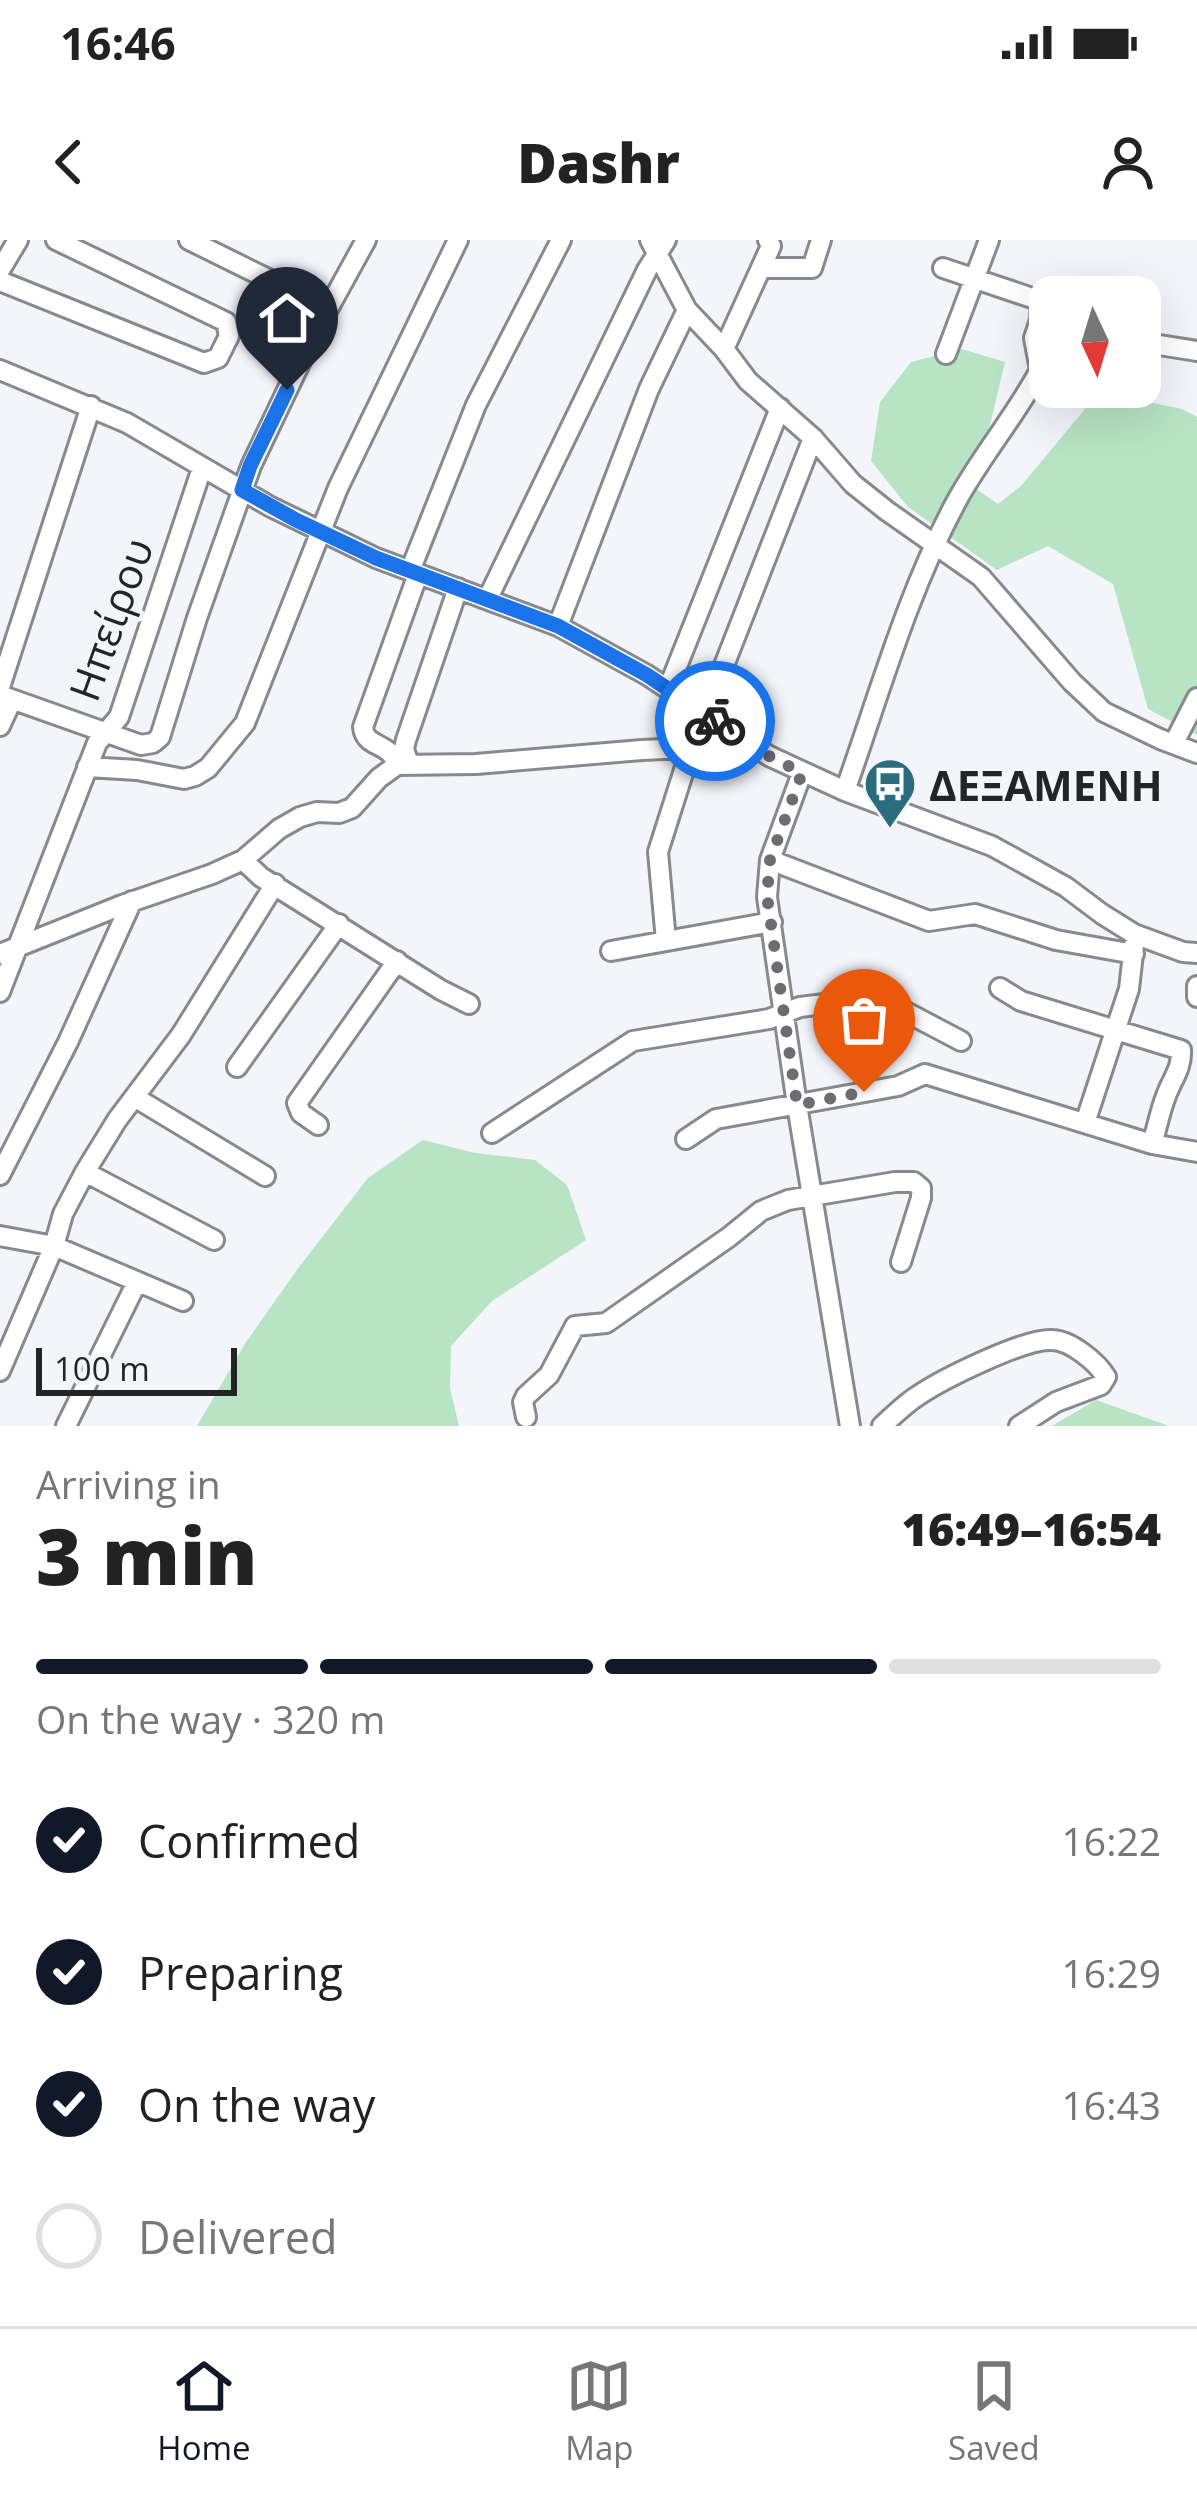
<!DOCTYPE html>
<html lang="en">
<head>
<meta charset="utf-8">
<style>
  body { margin:0; font-family:"Open Sans",sans-serif; background:#f2f2f2; color:#222; height:100vh; display:flex; flex-direction:column; font-size:45px; white-space:nowrap }
  * { box-sizing:border-box; margin:0 }
  p { font-size:39px; color:#767676 }
  .icon { flex:none; width:66px; height:66px; fill:none; stroke:currentColor; stroke-width:2; stroke-linecap:round; stroke-linejoin:round }
  .map { position:relative; height:1186px; overflow:hidden }
  .side { display:flex; flex-direction:column; background:#fff; flex:1 }
  .side>* { flex:none }
  .needle { width:78px; rotate:176deg }
  .controls { position:absolute; left:1029px; top:36px; display:grid; gap:24px }
  .controls a { display:grid; place-items:center; width:132px; height:132px; border-radius:24px; background:#fff; box-shadow:0 12px 48px #0002; font-size:60px }
  .scale { position:absolute; left:36px; bottom:30px; width:201px; box-sizing:border-box; padding-left:12px; border:6px solid #232426; border-top:0; font-size:33px; line-height:42px; white-space:nowrap; color:#232426; -webkit-text-stroke:9px #f3f5fb; paint-order:stroke }
  .pin { position:absolute; display:grid; place-items:center; width:102px; height:102px; color:#fff; margin:-123px -51px; border-radius:50% 50% 50% 0; rotate:-45deg; box-shadow:0 0 12px #0007 }
  .pin .icon { rotate:45deg }
  .courier { position:absolute; display:grid; place-items:center; width:120px; height:120px; margin:-60px; border:9px solid #1a73e8; border-radius:50%; background:#fff; color:#222; box-shadow:0 3px 15px #0007 }
  .overview em { font-style:normal; font-weight:800 }
  .overview div { display:flex; flex-direction:column-reverse }
  .overview { display:flex; align-items:center; justify-content:space-between; height:204px; padding:0 36px }
  h1 { font-size:78px; font-weight:800; line-height:90px }
  .bar { display:grid; grid-template-columns:repeat(4,1fr); gap:18px 12px; align-content:center; height:144px; padding:0 36px }
  .bar i { height:15px; border-radius:9px; background:#e0e0e0 }
  .bar .current { background:#111827 }
  .bar p { grid-column:span 4 }
  ol { padding:0 36px; list-style:none }
  li { display:flex; align-items:center; gap:36px; height:132px }
  li p { margin-inline-start:auto }
  li .icon { padding:12px; border-radius:50%; background:#111827; color:#fff; stroke-width:4 }
  li:last-child { color:#767676 }
  li i { width:66px; height:66px; border:6px solid #e0e0e0; border-radius:50% }
  .status { display:flex; justify-content:space-between; align-items:center; height:84px; padding:0 60px; background:#fff; direction:ltr }
  .status svg { height:33px; fill:currentColor }
  header { display:flex; justify-content:space-between; align-items:center; height:156px; padding:0 36px; background:#fff; font-size:54px; font-weight:800 }
  .tab-bar { display:flex; justify-content:space-around; align-items:center; height:168px; border-top:3px solid #e0e0e0; background:#fff; font-size:33px; color:#767676 }
  .tab-bar a { display:grid; justify-items:center; gap:6px }
  .tab-bar .current { color:#111827 }
  .map>svg:first-child { display:block }
</style>
</head>
<body>
<div class="status"><b>16:46</b><svg viewBox="0 0 49 12"><path d="M0 12V9h3v3zM5 12V6h3v6zM10 12V3h3v9zM15 12V0h3v12zM26 1h20v11H26zM47 4h2v5h-2z"/></svg></div>
<header><svg class="icon" aria-label="back" viewBox="0 0 24 24"><path d="M15 5l-7 7 7 7"/></svg>Dashr<svg class="icon" aria-label="person" viewBox="0 0 24 24"><circle cx="12" cy="8" r="4"/><path d="M4 21q1-7 8-7t8 7"/></svg></header>
<div class="map">
<svg width="1197" height="1186" viewBox="0 0 1197 1186">
  <rect width="100%" height="100%" fill="#f3f5fb"/>
  <!-- green -->
  <path fill="#b7e4c3" d="M962,109L1005,122L975,248L998,264L1021,246L1099,152L1182,169L1197,177V495L1148,469L1113,344L1048,306L997,330L908,267L871,221L880,162L911,122Z
    M423,900L475,913L535,920L567,945L586,1000L492,1061L451,1106L450,1148L459,1186H197L246,1102L299,1027L368,938Z
    M1096,1160L1169,1186H1052Z"/>
  <g fill="none" stroke-linecap="round" stroke-linejoin="round">
    <!-- minor casing -->
    <g stroke="#87898e" stroke-width="24">
      <path id="minor" d="M189,0L327,68
        M650,0L687,70L724,109L748,141L813,198L853,244L887,271L981,337L1072,442L1104,472L1160,499L1197,513
        M763,28H812L821,0
        M943,28L1050,64
        M0,30L18,0
        M0,41L204,123L218,118L229,96L226,82L56,0
        M1140,102L1197,111
        M724,109L771,6L768,0
        M946,114L989,0
        M0,130L127,183L271,267L376,318L558,386L647,435L769,516L845,551L992,606L1066,647L1102,674L1134,694L1183,712L1197,713
        M410,331L476,165L561,0
        M488,358L647,30L666,0
        M558,386L649,149L687,70
        M0,447L91,166
        M668,449L780,168
        M0,455L141,505L153,503L160,497L197,378L251,226L311,100L366,0
        M705,474L813,198
        M0,486L12,460
        M1174,503L1197,458
        M409,524L404,509L406,500L458,348
        M397,525C390,501 365,509 363,487L418,334
        M87,527L137,530L184,539L195,536L208,528L245,483L338,248L458,0
        M802,533L770,620L767,657L797,865L850,1186
        M845,551C879,455 907,354 955,264C980,217 1015,177 1040,130L1034,98L1040,80L1041,62
        M243,620L261,637L441,750L469,764
        M770,620L929,681L975,674L1056,700L1134,714
        M666,701L658,612L691,508
        M611,711L772,682
        M0,714L122,665L212,634L243,620L279,589L300,577L317,572L339,573L352,568L379,538L397,525L476,524L642,510L750,505
        M1197,746V757
        M1000,748L1021,761L1181,810C1182,829 1172,839 1166,856C1160,871 1157,888 1152,904
        M0,752L97,503L119,477L202,228
        M237,827L339,684
        M136,858L265,936
        M1085,883L1129,749L1134,705
        M318,885L301,873L297,863L397,721
        M492,893L633,801L769,779L800,767L866,759L906,772L961,801
        M686,899L716,879L898,846L925,834L1152,904L1197,912
        M85,932L214,1000
        M0,935L68,802L132,661
        M0,996L54,1006L183,1061
        M0,1131L54,1006L63,974L85,932L117,880L181,795L275,644
        M526,1177L523,1162L526,1156L549,1135L575,1086L606,1083L729,997L761,971L788,960L895,942H914L921,948V958L901,1022
        M66,1186L137,1042
        M882,1186C894,1175 906,1163 919,1155C943,1139 1025,1098 1052,1100C1070,1100 1097,1122 1106,1137L1101,1145L1056,1162L1019,1186"/>
    </g>
    <!-- minor -->
    <use href="#minor" stroke="#fff" stroke-width="18"/>
  </g>
  <g fill="none" stroke-linecap="round" stroke-linejoin="round">
    <!-- done -->
    <path stroke="#6c6d71" stroke-width="12" stroke-dasharray="0 21.6" d="M715,481L769,516L802,533L770,620L767,656L797,865L864,852"/>
    <!-- route -->
    <path stroke="#1a73e8" stroke-width="15" d="M287,150L250,226L242,250L296,280L376,318L558,386L647,435L715,481"/>
  </g>
  <!-- icons -->
  <defs>
    <g id="bus-pin" transform="scale(2.7)"><path d="M0 17L-7.5 6A9.5 9.5 0 1 1 7.5 6Z" fill="#2b6d7f" stroke="#f3f5fb"/><path d="M-5-6H5V4H4V6H2V4H-2V6H-4V4H-5ZM-3.5-4V0h7V-4ZM-3.5 1.2v1.5H-2V1.2ZM2 1.2v1.5H3.5V1.2Z" fill="#fff"/></g>
  </defs>
  <g fill-rule="evenodd">
    <use href="#bus-pin" x="890" y="544"/>
  </g>
  <g text-anchor="middle" dominant-baseline="central" stroke-width="9" stroke-linejoin="round" paint-order="stroke">
    <!-- street labels -->
    <g font-size="42" fill="#232426" stroke="#f3f5fb">
      <text transform="translate(110 379) rotate(-70)">Ηπείρου</text>
    </g>
    <!-- poi labels -->
    <g font-size="42" font-weight="bold" fill="#232426" stroke="#f3f5fb" text-anchor="start">
      <text x="929" y="544">ΔΕΞΑΜΕΝΗ</text>
    </g>
  </g>
</svg>
<div class="controls">
<a><svg class="needle" viewBox="-14 -14 28 28"><path d="M0-13l5 13h-10z" fill="#e53935"/><path d="M0 13l5-13h-10z" fill="#767676"/></svg></a>
</div>
<div class="scale">100 m</div>
<div class="pin" style="left:864px;top:852px;background:#ea580c"><svg class="icon" aria-label="bag" viewBox="0 0 24 24"><path d="M5 8h14l-1 12H6zM9 8a3 3 0 0 1 6 0"/></svg></div>
<div class="pin" style="left:287px;top:150px;background:#1f2937"><svg class="icon" aria-label="home" viewBox="0 0 24 24"><path d="M3 11l9-7 9 7M6 9v11h12V9"/></svg></div>
<div class="courier" style="left:715px;top:481px"><svg class="icon" aria-label="bike" viewBox="0 0 24 24"><circle cx="6" cy="16" r="4"/><circle cx="18" cy="16" r="4"/><path d="M6 16l4-8h5l3 8M10 8l3 8H6M13 5h3"/></svg></div>
</div>
<section class="side">
<div class="overview"><div><h1>3 min</h1><p>Arriving in</p></div><em>16:49–16:54</em></div>
<div class="bar"><i class="current"></i><i class="current"></i><i class="current"></i><i></i><p>On the way · 320 m</p></div>
<ol>
<li><svg class="icon" aria-label="check" viewBox="0 0 24 24"><path d="M5 12l5 5 9-10"/></svg>Confirmed<p>16:22</p></li>
<li><svg class="icon" aria-label="check" viewBox="0 0 24 24"><path d="M5 12l5 5 9-10"/></svg>Preparing<p>16:29</p></li>
<li><svg class="icon" aria-label="check" viewBox="0 0 24 24"><path d="M5 12l5 5 9-10"/></svg>On the way<p>16:43</p></li>
<li><i></i>Delivered</li>
</ol>
</section>
<nav class="tab-bar">
<a class="current"><svg class="icon" aria-label="home" viewBox="0 0 24 24"><path d="M3 11l9-7 9 7M6 9v11h12V9"/></svg>Home</a>
<a><svg class="icon" aria-label="map" viewBox="0 0 24 24"><path d="M3 6l6-2 6 2 6-2v14l-6 2-6-2-6 2zM9 4v14M15 6v14"/></svg>Map</a>
<a><svg class="icon" aria-label="saved" viewBox="0 0 24 24"><path d="M7 4h10v16l-5-4-5 4z"/></svg>Saved</a>
</nav>
</body>
</html>
